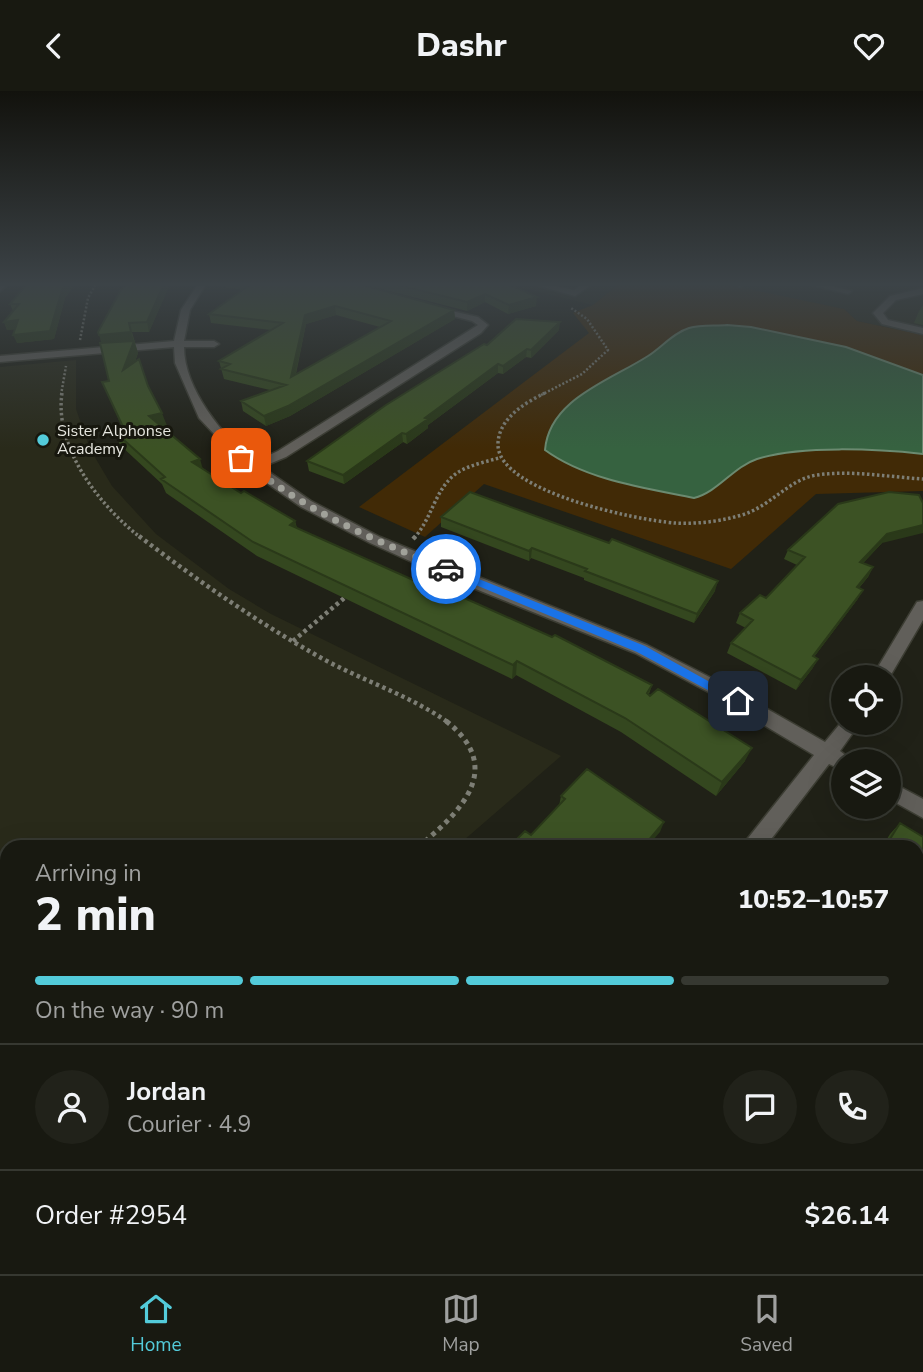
<!DOCTYPE html>
<html lang="en">
<head>
<meta charset="utf-8">
<style>
  body { margin:0; font-family:"Nunito Sans",sans-serif; background:#21221a; color:#f1f3f6; height:100vh; display:flex; flex-direction:column; font-size:26px; white-space:nowrap }
  * { box-sizing:border-box; margin:0 }
  p { font-size:23px; color:#9fa09f }
  .icon { flex:none; width:38px; height:38px; fill:none; stroke:currentColor; stroke-width:2; stroke-linecap:round; stroke-linejoin:round }
  .map { position:relative; flex:1; overflow:hidden }
  .panel { position:absolute; left:0px; top:749px; width:924px; height:434px; display:flex; flex-direction:column; background:#181911; border-radius:21px 21px 0 0; box-shadow:0 7px 28px #0002,0 0 0 2px #363831 }
  .panel>* { flex:none }
  .controls { position:absolute; left:831px; top:574px; display:grid; gap:14px }
  .controls a { display:grid; place-items:center; width:70px; height:70px; border-radius:50%; background:#181911; box-shadow:0 7px 28px #0002,0 0 0 2px #363831; font-size:35px }
  .pin { position:absolute; display:grid; place-items:center; width:60px; height:60px; color:#fff; margin:-30px; border-radius:14px; box-shadow:0 4px 10px #0006 }
  .courier { position:absolute; display:grid; place-items:center; width:70px; height:70px; margin:-35px; border:5px solid #1a73e8; border-radius:50%; background:#fff; color:#222; box-shadow:0 2px 9px #0007 }
  .summary em { font-style:normal; font-weight:800 }
  .summary div { display:flex; flex-direction:column-reverse }
  .summary { display:flex; align-items:center; justify-content:space-between; height:119px; padding:0 35px }
  h1 { font-size:46px; font-weight:800; line-height:52px }
  .bar { display:grid; grid-template-columns:repeat(4,1fr); gap:10px 7px; align-content:center; height:84px; padding:0 35px }
  .bar i { height:9px; border-radius:5px; background:#363831 }
  .bar .current { background:#53cbda }
  .bar p { grid-column:span 4 }
  .line { display:flex; align-items:center; gap:18px; padding:0 35px; border-top:2px solid #363831 }
  .line div { flex:1 }
  .round { display:grid; place-items:center; flex:none; width:74px; height:74px; border-radius:37px; background:#21221a }
  header { display:flex; justify-content:space-between; align-items:center; height:91px; padding:0 35px; background:#181911; font-size:32px; font-weight:800 }
  .dock { display:flex; justify-content:space-around; align-items:center; height:98px; border-top:2px solid #363831; background:#181911; font-size:19px; color:#9fa09f }
  .dock a { display:grid; justify-items:center; gap:4px }
  .dock .current { color:#53cbda }
  .map>svg:first-child { display:block }
</style>
</head>
<body>
<header><svg class="icon" aria-label="back" viewBox="0 0 24 24"><path d="M15 5l-7 7 7 7"/></svg>Dashr<svg class="icon" aria-label="heart" viewBox="0 0 24 24"><path d="M12 20l-8-8c-3-5 5-10 8-4 3-6 11-1 8 4z"/></svg></header>
<div class="map">
<svg width="923" height="1183" viewBox="0 0 923 1183">
  <rect width="100%" height="100%" fill="#202117"/>
  <!-- built -->
  <path fill="#292a1a" d="M506,193H619L593,214Z
    M715,193H923V244L857,230L844,218Z
    M76,269V318L90,358L112,395L156,443L229,498L271,523L561,665L456,756H7V1170L0,1176V276Z"/>
  <!-- green -->
  <path fill="#412a06" d="M619,193L730,194L844,218L857,230L923,244V400L816,403L731,478L484,393L425,446L359,416L589,242L573,222L593,214Z"/>
  <!-- water -->
  <path fill="#366240" stroke="#6b8a70" stroke-width="2" d="M727,234L751,236L846,256L923,284V363C878,358 800,354 757,368C733,376 718,401 694,407C645,397 586,389 545,359C549,308 611,289 648,265C662,256 673,242 689,237C700,234 714,235 727,234Z"/>
  <g fill="none" stroke-linecap="round" stroke-linejoin="round">
    <!-- minor casing -->
    <g stroke="#3c3d33" stroke-width="3">
      <path id="minor" d="M0,193H8L0,200Z
        M198,193H206L190,219L184,250H214L219,253L214,256H184C184,298 223,345 254,371L278,360L478,234L472,230L430,219V215L478,226L488,234L481,242L286,366L262,376L311,410L380,446L647,554L725,594L825,651L844,628V632H860L840,660L853,670H844V680L829,673L765,756H741L814,664L712,603L635,562L443,485L370,452L301,416L248,379L199,327L175,272L174,256L0,271V265L174,250L181,219Z
        M532,193H546L574,199L583,193H592L575,205Z
        M736,193H745L740,196Z
        M808,193H824L852,200L848,203Z
        M923,197V203L896,209L883,222L888,229L923,237V243L882,233L873,222L890,205Z
        M923,510V529L889,587L872,586L917,511Z
        M889,690L923,708V727L889,708Z
        M389,1176H423L421,1183H387Z"/>
    </g>
    <!-- path-far4 -->
    <path stroke="#7d7e75" stroke-width="2.5" stroke-dasharray="2 2" stroke-linecap="butt" d="M80,249L88,207L96,193
      M61,304L66,275
      M541,304L582,283L608,259L587,228L571,217"/>
    <!-- path-far3 -->
    <path stroke="#7d7e75" stroke-width="3.5" stroke-dasharray="2.5 2.5" stroke-linecap="butt" d="M62,302C54,357 100,415 141,447
      M545,302C524,312 497,329 498,355C501,401 636,429 675,432C696,433 717,431 738,425C769,418 788,388 817,384C852,379 888,386 923,388
      M414,447C432,428 435,397 457,382C469,374 485,371 499,367"/>
    <!-- path-far2 -->
    <path stroke="#7d7e75" stroke-width="4.5" stroke-dasharray="3.5 3.5" stroke-linecap="butt" d="M139,445C198,490 260,533 325,569C366,591 411,605 449,632
      M413,448L416,445
      M293,550L348,504"/>
    <!-- path-far1 -->
    <path stroke="#7d7e75" stroke-width="5" stroke-dasharray="4.5 4.5" stroke-linecap="butt" d="M418,756C461,721 506,677 446,630"/>
    <!-- path -->
    <path stroke="#7d7e75" stroke-width="7" stroke-dasharray="5 5" stroke-linecap="butt" d="M0,1026L7,1031
      M0,1136L7,1130"/>
    <!-- minor -->
    <use href="#minor" fill="#615f5a" fill-rule="evenodd"/>
  </g>
  <!-- wall -->
  <path fill="#34471f" fill-rule="evenodd" d="M27,193H75L65,207L54,248L17,252L15,238L7,239L4,231L13,220L10,213Z
    M127,193H170L149,241H132L138,262L135,271L167,335L162,337L202,377L241,402L295,430L297,437L458,509L652,594L649,603L745,670L716,705L621,641L516,584L512,588L257,465L166,402L162,393L120,354L115,341L123,338L102,291L109,290L102,252Z
    M208,193H359L454,219L455,228L290,325L266,335L243,320L241,310L270,299L224,288L219,270L271,239L211,232L209,223L243,199ZM336,224L380,236L296,283L306,233Z
    M362,193H508L536,215L508,223L485,211L467,220Z
    M923,214V234L914,232L919,220Z
    M559,239L531,267L526,266L503,283L498,282L428,334V337L407,353L403,351L344,393L309,380L307,370L487,254Z
    M441,426L609,452L715,500L694,532L584,489V487L531,467L529,470L441,436Z
    M882,452L863,472L873,476L868,486L859,497L863,499L857,509L814,566L818,568L812,578L796,599L727,562L731,552L746,537L736,532L740,522L766,507L797,474L784,468L788,459Z
    M561,705L660,741L531,744L559,715Z
    M900,732L923,746V900L917,904V756H882L890,743Z"/>
  <!-- shaded-wall -->
  <path fill="#2a3919" d="M66,193H75L65,207L54,248L17,252L13,244L62,199Z
    M164,193H170L149,241L147,231Z
    M485,203V211L467,220V211Z
    M537,206L536,215L508,223L509,214Z
    M335,215L336,224L306,233L293,295L291,286L305,224Z
    M454,219L455,228L290,325L266,335L264,325Z
    M18,229L22,238L7,239L4,231Z
    M560,231L559,239L531,267V259Z
    M131,241L138,262L127,292L102,254L99,244Z
    M527,258L526,266L503,283V275Z
    M498,273V282L428,334V337L407,353L406,343L425,327Z
    M162,322L167,335L153,339L149,325Z
    M402,342L403,351L344,393L343,384Z
    M200,368L204,382L192,371Z
    M295,430L298,444L290,434Z
    M923,434V442L882,452L855,481L860,471L887,443Z
    M532,457L531,467L529,470V460Z
    M873,476L868,486L851,506L857,496Z
    M718,490L715,500L694,532L697,523Z
    M863,499L857,509L807,575L813,565Z
    M818,568L812,578L796,599L801,589Z
    M517,570L516,584L512,588L513,574Z
    M752,657L745,670L716,705L722,691Z
    M664,731L660,741L647,756H643Z
    M254,1176H263L257,1183H248Z"/>
  <!-- building -->
  <path fill="#3c5224" stroke="#2a3919" stroke-width="2" fill-rule="evenodd" d="M27,193H66L62,199L50,240L13,244L18,229L4,231L19,213H10Z
    M127,193H164L147,231L129,232L131,241L99,244L98,241L122,197Z
    M251,193H359L454,219L288,315L264,325L241,310L286,294L221,278L230,273L219,270L283,232L209,223ZM335,215L391,230L291,286L305,224Z
    M394,193H508L537,206L509,214L485,203L467,211Z
    M516,228L560,231L531,259L527,258L503,275L498,273L425,327L428,328L406,343L402,342L343,384L307,370L386,314L484,253L487,254Z
    M134,250L123,279L139,268L148,295L162,322L149,325L200,368L192,371L241,402L244,400L295,430L290,434L458,509L462,506L552,546L555,544L652,594L647,602L650,605L658,598L752,657L722,691L625,627L517,570L513,574L253,451L161,388L165,386L115,341L124,338L102,291L109,290L100,252Z
    M470,401L609,452L612,448L718,490L697,523L585,480L587,478L532,457L529,460L441,426Z
    M889,401L919,404L923,412V434L887,443L860,471L873,476L857,496L863,499L813,565L818,568L801,589L731,552L753,529L740,522L760,504L766,507L805,466L788,459L838,413Z
    M587,678L664,731L643,756H509L525,740L531,744L565,708L561,705Z
    M900,732L923,746V897L917,893V756H885Z
    M56,1176H254L248,1183H49Z
    M562,1176H742L738,1183H557Z"/>
  <!-- sky -->
  <linearGradient id="sky" x2="0" y2="1"><stop stop-color="#12120d"/><stop offset="0.54" stop-color="#3c4347"/><stop offset="1" stop-color="#3c4347" stop-opacity="0"/></linearGradient>
  <rect width="923" height="358" fill="url(#sky)"/>
  <!-- route -->
  <path fill="#1a73e8" d="M442,476H449L645,555L744,610L738,614L734,613L637,561L442,480Z"/>
  <g fill="none" stroke-linecap="round" stroke-linejoin="round">
    <!-- done -->
    <path stroke="#a1a29a" stroke-width="7" stroke-dasharray="0 12.6" d="M241,367C301,418 373,449 446,478"/>
  </g>
  <!-- markers -->
  <circle fill="#53cbda" stroke="#17170e" stroke-width="2.5" cx="43" cy="349" r="7"/>
  <g text-anchor="middle" dominant-baseline="central" stroke-width="6" stroke-linejoin="round" paint-order="stroke">
    <!-- far-poi labels -->
    <g font-size="16" fill="#e7e7e0" stroke="#17170e" text-anchor="start">
      <text x="57" y="340">Sister Alphonse<tspan x="57" dy="18">Academy</tspan></text>
    </g>
  </g>
</svg>
<div class="controls">
<a><svg class="icon" aria-label="locate" viewBox="0 0 24 24"><circle cx="12" cy="12" r="6"/><path d="M12 2v4M12 18v4M2 12h4M18 12h4"/></svg></a>
<a><svg class="icon" aria-label="layers" viewBox="0 0 24 24"><path d="M12 4l9 5-9 5-9-5zM3 14l9 5 9-5"/></svg></a>
</div>
<div class="pin" style="left:241px;top:367px;background:#ea580c"><svg class="icon" aria-label="bag" viewBox="0 0 24 24"><path d="M5 8h14l-1 12H6zM9 8a3 3 0 0 1 6 0"/></svg></div>
<div class="pin" style="left:738px;top:610px;background:#1f2937"><svg class="icon" aria-label="home" viewBox="0 0 24 24"><path d="M3 11l9-7 9 7M6 9v11h12V9"/></svg></div>
<div class="courier" style="left:446px;top:478px"><svg class="icon" aria-label="car" viewBox="0 0 24 24"><path d="M5 17H2v-5l4-1 3-4h7l3 4 3 1v5h-3M9 17h6M6 11h13"/><circle cx="7" cy="17" r="2"/><circle cx="17" cy="17" r="2"/></svg></div>
<section class="panel">
<div class="summary"><div><h1>2 min</h1><p>Arriving in</p></div><em>10:52–10:57</em></div>
<div class="bar"><i class="current"></i><i class="current"></i><i class="current"></i><i></i><p>On the way · 90 m</p></div>
<div class="line" style="height:126px"><a class="round"><svg class="icon" aria-label="person" viewBox="0 0 24 24"><circle cx="12" cy="8" r="4"/><path d="M4 21q1-7 8-7t8 7"/></svg></a><div><b>Jordan</b><p>Courier · 4.9</p></div><a class="round"><svg class="icon" aria-label="chat" viewBox="0 0 24 24"><path d="M4 5h16v11H9l-5 4z"/></svg></a><a class="round"><svg class="icon" aria-label="phone" viewBox="0 0 24 24"><path d="M5 4h4l2 5-3 2q2 4 5 5l2-3 5 2v4C11 20 4 13 5 4z"/></svg></a></div>
<div class="line" style="height:91px"><div>Order #2954</div><b>$26.14</b></div>
</section>
</div>
<nav class="dock">
<a class="current"><svg class="icon" aria-label="home" viewBox="0 0 24 24"><path d="M3 11l9-7 9 7M6 9v11h12V9"/></svg>Home</a>
<a><svg class="icon" aria-label="map" viewBox="0 0 24 24"><path d="M3 6l6-2 6 2 6-2v14l-6 2-6-2-6 2zM9 4v14M15 6v14"/></svg>Map</a>
<a><svg class="icon" aria-label="saved" viewBox="0 0 24 24"><path d="M7 4h10v16l-5-4-5 4z"/></svg>Saved</a>
</nav>
</body>
</html>
